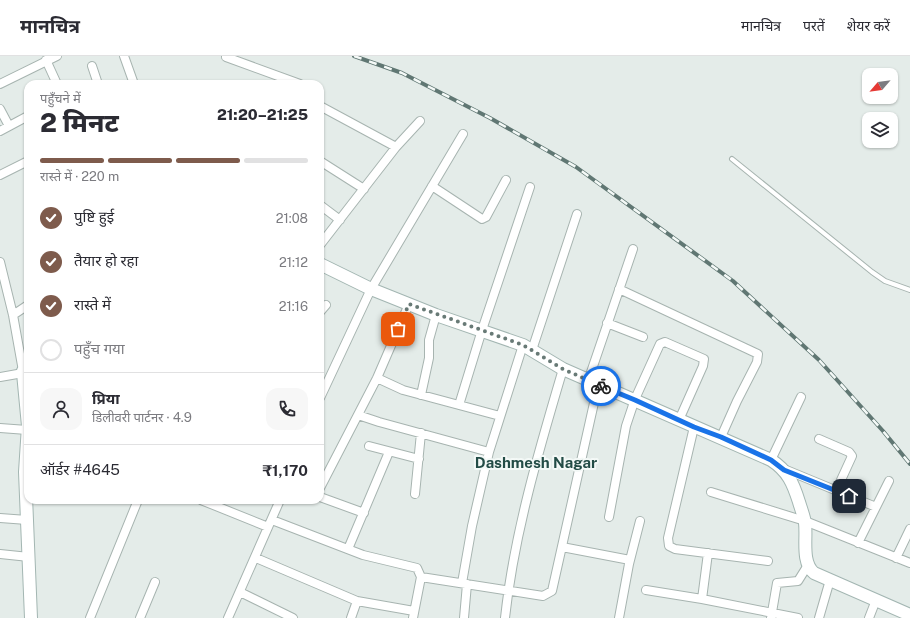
<!DOCTYPE html>
<html lang="hi">
<head>
<meta charset="utf-8">
<style>
  body { margin:0; font-family:"Public Sans","Noto Sans Devanagari",sans-serif; background:#f7f7f7; color:#2b2b33; height:100vh; display:flex; flex-direction:column; font-size:15px; white-space:nowrap }
  * { box-sizing:border-box; margin:0 }
  p { font-size:13px; color:#7c7c81 }
  .icon { flex:none; width:22px; height:22px; fill:none; stroke:currentColor; stroke-width:2; stroke-linecap:round; stroke-linejoin:round }
  .map { position:relative; flex:1; overflow:hidden }
  .drawer { position:absolute; left:24px; top:24px; width:300px; height:424px; display:flex; flex-direction:column; background:#fff; border-radius:12px; box-shadow:0 1px 3px #0004 }
  .drawer>* { flex:none }
  .needle { width:26px; rotate:242deg }
  .fabs { position:absolute; left:862px; top:12px; display:grid; gap:8px }
  .fabs a { display:grid; place-items:center; width:36px; height:36px; border-radius:8px; background:#fff; box-shadow:0 1px 3px #0004; font-size:20px }
  .pin { position:absolute; display:grid; place-items:center; width:34px; height:34px; color:#fff; margin:-17px; border-radius:8px; box-shadow:0 2px 6px #0006 }
  .courier { position:absolute; display:grid; place-items:center; width:40px; height:40px; margin:-20px; border:3px solid #1a73e8; border-radius:50%; background:#fff; color:#222; box-shadow:0 1px 5px #0007 }
  .summary em { font-style:normal; font-weight:800 }
  .summary div { display:flex; flex-direction:column-reverse }
  .summary { display:flex; align-items:center; justify-content:space-between; height:68px; padding:0 16px }
  h1 { font-size:26px; font-weight:800; line-height:30px }
  .bar { display:grid; grid-template-columns:repeat(4,1fr); gap:6px 4px; align-content:center; height:48px; padding:0 16px }
  .bar i { height:5px; border-radius:3px; background:#e1e1e2 }
  .bar .on { background:#7e5b4c }
  .bar p { grid-column:span 4 }
  .line { display:flex; align-items:center; gap:10px; padding:0 16px; border-top:1px solid #e1e1e2 }
  .line div { flex:1 }
  .round { display:grid; place-items:center; flex:none; width:42px; height:42px; border-radius:12px; background:#f7f7f7 }
  ol { padding:0 16px; list-style:none }
  li { display:flex; align-items:center; gap:12px; height:44px }
  li p { margin-inline-start:auto }
  li .icon { padding:4px; border-radius:50%; background:#7e5b4c; color:#fff; stroke-width:4 }
  li:last-child { color:#7c7c81 }
  li i { width:22px; height:22px; border:2px solid #e1e1e2; border-radius:50% }
  header { display:flex; align-items:center; gap:24px; box-sizing:border-box; height:56px; padding:0 20px; background:#fff; border-bottom:1px solid #e1e1e2 }
  header strong { font-size:19px }
  nav { display:flex; gap:22px; margin-inline-start:auto; font-size:14px }
  .map>svg:first-child { display:block }
</style>
</head>
<body>
<header>
<strong>मानचित्र</strong>
<nav><a>मानचित्र</a><a>परतें</a><a>शेयर करें</a></nav>
</header>
<div class="map">
<svg width="910" height="562" viewBox="0 0 910 562">
  <rect width="100%" height="100%" fill="#e4ece9"/>
  <g fill="none" stroke-linecap="round" stroke-linejoin="round">
    <!-- lane casing -->
    <g stroke="#a7b4b0" stroke-width="6">
      <path id="lane" d="M732,103L872,216L885,225L910,234"/>
    </g>
    <!-- street casing -->
    <g stroke="#a7b4b0" stroke-width="10">
      <path id="street" d="M124,0L134,28
        M226,1L300,28
        M46,4L57,28
        M92,10L98,28
        M0,28L57,0
        M320,50L396,91
        M0,53L9,70
        M0,75L28,60
        M320,105L364,133
        M0,119L28,105
        M432,130L482,163L486,161L506,124
        M320,149L340,164
        M320,189L396,91L420,65
        M0,206L13,259L23,315
        M619,233L758,298L757,306L737,345L721,381
        M320,256L326,249
        M13,259L28,249
        M607,267L643,281
        M532,294L577,158
        M0,321L23,317
        M377,322L403,334L500,360
        M588,325L633,193
        M421,339L429,302V284L436,259
        M320,342L371,233L463,78
        M459,349L482,274L530,131
        M358,359L379,366L489,396
        M694,371L668,482L669,490L675,493L768,505
        M0,372L27,374
        M819,383L849,396L852,400L836,435
        M369,390L419,403
        M771,404L801,341
        M784,413L876,451
        M320,432L377,322L409,248
        M711,436L805,465L910,507
        M415,438L421,377
        M320,441L364,457
        M201,444L268,471
        M609,461L626,370L635,343L660,288L665,286L704,303L703,310L679,364
        M0,462L27,464
        M272,464L363,499L417,512L421,521L413,562
        M858,487L889,425
        M562,491L630,504
        M348,493L389,396
        M0,498L29,501
        M256,502L357,545L414,555
        M896,502L910,473
        M421,521L543,540L552,535L598,329
        M462,527L472,470L489,396L523,289
        M646,534L702,543L798,562
        M240,536L293,562
        M702,543L708,497
        M90,562L138,444
        M140,562L155,526
        M228,562L280,444
        M351,562L357,545
        M464,562L467,528
        M505,562C514,478 539,394 563,313
        M619,562L629,508L640,465
        M771,562L777,527L798,525L808,509
        M819,562L830,524
        M869,562L876,544"/>
    </g>
    <!-- secondary casing -->
    <g stroke="#a3b6b2" stroke-width="14">
      <path id="secondary" d="M320,208L371,233L436,259L523,289L563,313L771,404C788,415 793,427 799,446C801,453 804,460 805,467C807,482 801,506 814,517L910,559
        M28,313L23,315V317L28,370L25,416L31,562"/>
    </g>
    <!-- lane -->
    <use href="#lane" stroke="#fff" stroke-width="4"/>
    <!-- street -->
    <use href="#street" stroke="#fff" stroke-width="8"/>
    <!-- secondary -->
    <use href="#secondary" stroke="#fff" stroke-width="12"/>
    <!-- rail casing -->
    <g stroke="#607773" stroke-width="4">
      <path id="rail" d="M354,0L402,17L490,62L576,111L733,225L819,304L883,375L910,408"/>
    </g>
    <!-- rail -->
    <use href="#rail" stroke="#f4f9f7" stroke-width="2.5" stroke-dasharray="8" stroke-linecap="butt"/>
  </g>
  <g fill="none" stroke-linecap="round" stroke-linejoin="round">
    <!-- done -->
    <path stroke="#687a76" stroke-width="4" stroke-dasharray="0 7.2" d="M398,273L409,248L523,289L563,313L601,330"/>
    <!-- route -->
    <path stroke="#1a73e8" stroke-width="5" d="M601,330L635,344L694,371L721,381L771,404L784,414L849,440"/>
  </g>
  <g text-anchor="middle" dominant-baseline="central" stroke-width="4" stroke-linejoin="round" paint-order="stroke">
    <!-- neighbourhood labels -->
    <g font-size="15" font-weight="bold" fill="#234c46" stroke="#f4f9f7">
      <text x="536" y="406">Dashmesh Nagar</text>
    </g>
  </g>
</svg>
<div class="fabs">
<a><svg class="needle" viewBox="-14 -14 28 28"><path d="M0-13l5 13h-10z" fill="#e53935"/><path d="M0 13l5-13h-10z" fill="#7c7c81"/></svg></a>
<a><svg class="icon" aria-label="layers" viewBox="0 0 24 24"><path d="M12 4l9 5-9 5-9-5zM3 14l9 5 9-5"/></svg></a>
</div>
<div class="pin" style="left:398px;top:273px;background:#ea580c"><svg class="icon" aria-label="bag" viewBox="0 0 24 24"><path d="M5 8h14l-1 12H6zM9 8a3 3 0 0 1 6 0"/></svg></div>
<div class="pin" style="left:849px;top:440px;background:#1f2937"><svg class="icon" aria-label="home" viewBox="0 0 24 24"><path d="M3 11l9-7 9 7M6 9v11h12V9"/></svg></div>
<div class="courier" style="left:601px;top:330px"><svg class="icon" aria-label="bike" viewBox="0 0 24 24"><circle cx="6" cy="16" r="4"/><circle cx="18" cy="16" r="4"/><path d="M6 16l4-8h5l3 8M10 8l3 8H6M13 5h3"/></svg></div>
<section class="drawer">
<div class="summary"><div><h1>2 मिनट</h1><p>पहुँचने में</p></div><em>21:20–21:25</em></div>
<div class="bar"><i class="on"></i><i class="on"></i><i class="on"></i><i></i><p>रास्ते में · 220 m</p></div>
<ol>
<li><svg class="icon" aria-label="check" viewBox="0 0 24 24"><path d="M5 12l5 5 9-10"/></svg>पुष्टि हुई<p>21:08</p></li>
<li><svg class="icon" aria-label="check" viewBox="0 0 24 24"><path d="M5 12l5 5 9-10"/></svg>तैयार हो रहा<p>21:12</p></li>
<li><svg class="icon" aria-label="check" viewBox="0 0 24 24"><path d="M5 12l5 5 9-10"/></svg>रास्ते में<p>21:16</p></li>
<li><i></i>पहुँच गया</li>
</ol>
<div class="line" style="height:72px"><a class="round"><svg class="icon" aria-label="person" viewBox="0 0 24 24"><circle cx="12" cy="8" r="4"/><path d="M4 21q1-7 8-7t8 7"/></svg></a><div><b>प्रिया</b><p>डिलीवरी पार्टनर · 4.9</p></div><a class="round"><svg class="icon" aria-label="phone" viewBox="0 0 24 24"><path d="M5 4h4l2 5-3 2q2 4 5 5l2-3 5 2v4C11 20 4 13 5 4z"/></svg></a></div>
<div class="line" style="height:52px"><div>ऑर्डर #4645</div><b>₹1,170</b></div>
</section>
</div>
</body>
</html>
